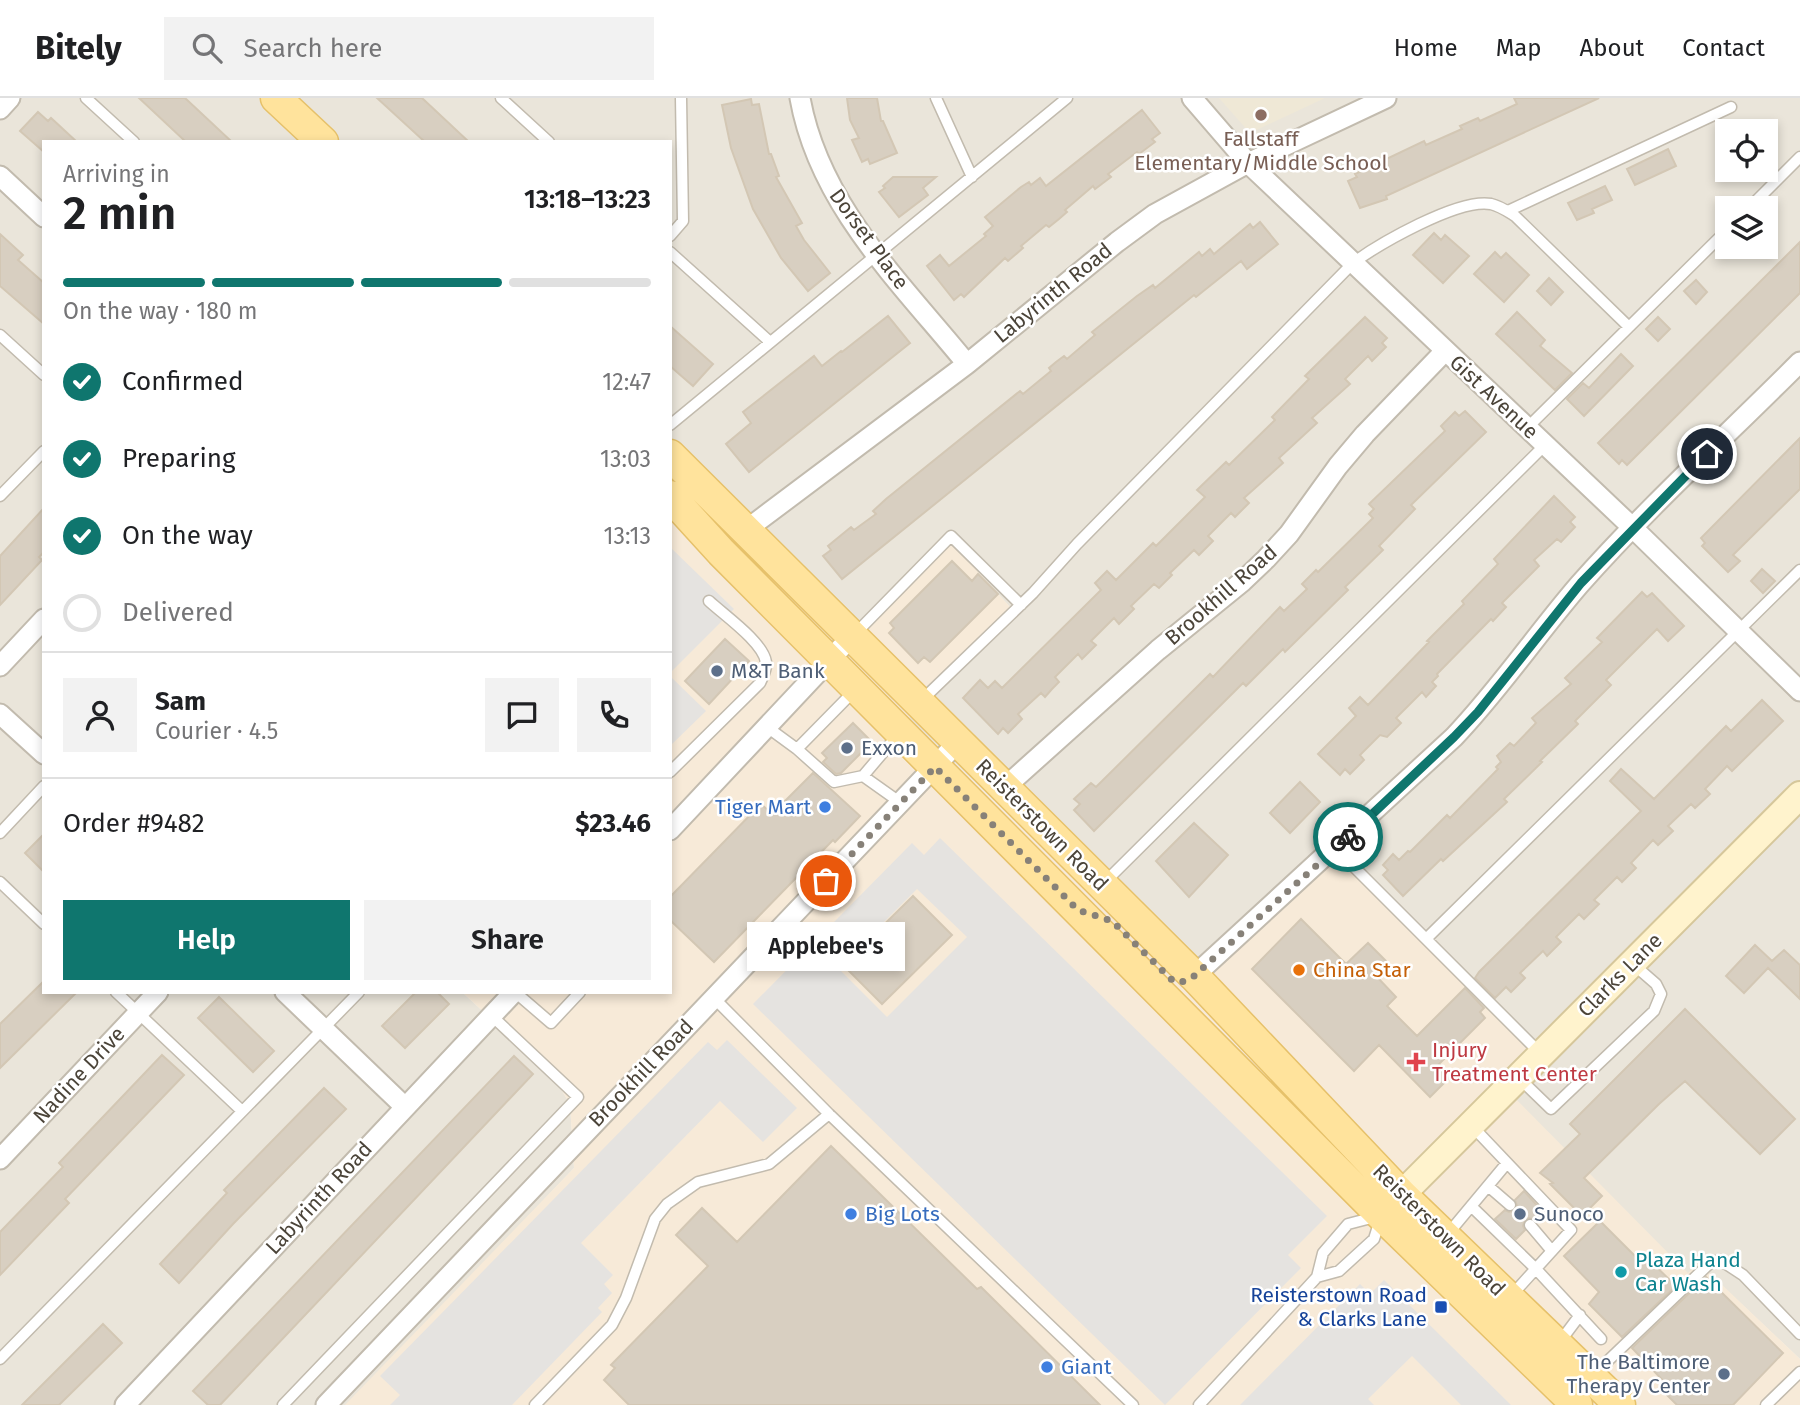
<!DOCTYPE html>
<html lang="en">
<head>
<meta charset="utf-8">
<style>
  body { margin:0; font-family:"Fira Sans",sans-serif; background:#f2f2f2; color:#202124; height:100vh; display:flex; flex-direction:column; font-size:26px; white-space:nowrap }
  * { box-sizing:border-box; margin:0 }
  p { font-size:23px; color:#757577 }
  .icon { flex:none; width:38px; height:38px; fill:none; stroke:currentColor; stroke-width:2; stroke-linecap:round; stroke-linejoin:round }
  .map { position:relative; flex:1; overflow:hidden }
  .panel { position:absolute; left:42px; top:42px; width:630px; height:854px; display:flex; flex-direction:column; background:#fff; border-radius:0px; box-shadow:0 4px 10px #0003 }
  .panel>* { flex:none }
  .controls { position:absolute; left:1715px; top:21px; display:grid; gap:14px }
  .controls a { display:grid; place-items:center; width:63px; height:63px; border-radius:0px; background:#fff; box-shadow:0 4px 10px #0003; font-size:35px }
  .pin { position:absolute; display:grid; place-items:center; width:60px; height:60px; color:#fff; margin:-30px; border:4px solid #fff; border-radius:50%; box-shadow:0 2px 7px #0007 }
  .courier { position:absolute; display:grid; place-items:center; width:70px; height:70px; margin:-35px; border:5px solid #0f766e; border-radius:50%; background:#fff; color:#222; box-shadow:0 2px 9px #0007 }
  .bubble { position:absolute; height:49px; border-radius:0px; background:#fff; box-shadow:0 4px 10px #0003; font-size:23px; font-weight:600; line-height:49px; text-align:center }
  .headline em { font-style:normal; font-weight:600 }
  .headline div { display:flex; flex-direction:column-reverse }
  .headline { display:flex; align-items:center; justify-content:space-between; height:119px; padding:0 21px }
  h1 { font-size:46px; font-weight:600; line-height:52px }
  .bar { display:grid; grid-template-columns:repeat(4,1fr); gap:10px 7px; align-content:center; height:84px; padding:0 21px }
  .bar i { height:9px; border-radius:5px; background:#e0e0e0 }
  .bar .active { background:#0f766e }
  .bar p { grid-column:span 4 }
  .line { display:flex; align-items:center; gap:18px; padding:0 21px; border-top:2px solid #e0e0e0 }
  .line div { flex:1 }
  .round { display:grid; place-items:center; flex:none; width:74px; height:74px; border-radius:0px; background:#f2f2f2 }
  ol { padding:0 21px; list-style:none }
  li { display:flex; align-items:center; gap:21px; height:77px }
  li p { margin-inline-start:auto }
  li .icon { padding:7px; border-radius:50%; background:#0f766e; color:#fff; stroke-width:4 }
  li:last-child { color:#757577 }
  li i { width:38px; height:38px; border:4px solid #e0e0e0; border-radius:50% }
  .button { display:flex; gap:14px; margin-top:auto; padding:14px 21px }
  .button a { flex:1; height:80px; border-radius:0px; background:#0f766e; color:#fff; font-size:28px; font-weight:600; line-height:80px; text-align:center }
  .button a+a { background:#f2f2f2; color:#202124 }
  header { display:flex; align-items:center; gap:42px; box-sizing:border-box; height:98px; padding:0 35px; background:#fff; border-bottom:2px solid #e0e0e0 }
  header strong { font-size:33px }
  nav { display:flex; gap:38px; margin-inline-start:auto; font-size:24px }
  .search { width:490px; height:63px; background:#f2f2f2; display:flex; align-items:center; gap:18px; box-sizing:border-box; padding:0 24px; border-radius:0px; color:#757577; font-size:26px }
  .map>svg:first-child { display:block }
</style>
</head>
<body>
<header>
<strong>Bitely</strong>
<div class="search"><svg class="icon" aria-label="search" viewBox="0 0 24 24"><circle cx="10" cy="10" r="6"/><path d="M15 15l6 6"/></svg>Search here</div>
<nav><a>Home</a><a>Map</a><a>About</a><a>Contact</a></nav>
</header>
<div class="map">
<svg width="1800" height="1307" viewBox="0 0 1800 1307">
  <rect width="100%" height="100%" fill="#f6f3ec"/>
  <!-- residential -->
  <path fill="#eae5da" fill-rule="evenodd" d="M0,0H1800V1261L1699,1166L1689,1176L1180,884L908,619L1011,510L944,437L837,546L670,380V44H44V894H462L553,978L570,1006L574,1070L348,1307H0ZM1727,33H1766V72H1727ZM1727,110H1766V149H1727Z"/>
  <!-- commercial -->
  <path fill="#f7ead8" d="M670,380L837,546L944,436L1011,510L909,620L1180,884L1335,749L1541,957L1506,991L1688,1175L1699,1165L1800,1261V1307H345L574,1070L570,1006L553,978L462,894H670Z"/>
  <!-- education -->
  <path fill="#efe8d6" d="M1219,0H1325L1250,35Z"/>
  <!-- parking -->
  <path fill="#e5e3e0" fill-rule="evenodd" d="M670,449L734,511L670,575Z
    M670,578L706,613L670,648Z
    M940,740L1327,1118L1288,1157L1301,1170L1165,1307L753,906L912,745L924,757ZM917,791L967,839L887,919L838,870Z
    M727,942L797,1010L763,1044L720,1003L581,1145L613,1177L604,1186L612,1195L598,1210L602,1214L512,1307H390L400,1297L380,1278L708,944L717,952Z
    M1384,1182L1511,1307H1461L1412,1258L1368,1301L1374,1307H1240L1360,1186L1370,1196Z"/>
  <!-- building -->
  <path fill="#d8cfc1" stroke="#d3c7b4" stroke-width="2" d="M139,0H185L232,44H186Z
    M377,0H422L469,44H425Z
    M847,0H877L881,23H883L897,55L870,66L868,61L862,64L852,42L859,40L850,22Z
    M1514,0H1599L1386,98L1387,101L1360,110L1348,83L1357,79L1355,76L1424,43L1426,47L1462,31L1460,28L1478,20L1480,23L1517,6Z
    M751,1L752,7L759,6L769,56H771L779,78L776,79L802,125L796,128L804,142L830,175L808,193L781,160L753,111L731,50L722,7Z
    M1142,12L1160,35L1152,41L1155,44L1139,56L1137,54L1108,76L1111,79L1095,91L1093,88L1065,112L1067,114L1059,121L1049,129L1046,127L1021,148L1023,150L1008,163L1005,160L964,199L961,196L954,202L927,168L940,157L949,168L986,138L984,136L993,128L985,119L1021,89L1029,84L1031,87L1040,80L1046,88Z
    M38,14L48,23L51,20L77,44H44V54L20,33Z
    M1668,51L1676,68L1635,87L1627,71Z
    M893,79H936L923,90L928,97L899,119L879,94L885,90L883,88Z
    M1605,88L1612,102L1592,111L1594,115L1577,122L1568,105Z
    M1260,124L1278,146L1247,171L1241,163L1196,199L1194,197L842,481L823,458L831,452L828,448L851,429L854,432L876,416L873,413L886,401L1020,293L1023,296L1051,273L1049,270L1056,264L1064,258L1067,261L1095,237L1092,234L1137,198L1153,187L1155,190L1199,154L1202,158L1210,151L1214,156L1250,126L1253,130Z
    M1434,135L1441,142L1445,137L1469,158L1443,185L1413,157Z
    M0,136L23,157L18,162L44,185V226L0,188Z
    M1800,144V195L1627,367L1622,362L1619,366L1598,345Z
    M1495,154L1501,160L1506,155L1529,177L1504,204L1474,176Z
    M1549,180L1563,194L1551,207L1537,193Z
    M1696,182L1707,194L1696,206L1684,193Z
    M1517,214L1545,242L1540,248L1572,275L1555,292L1496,236Z
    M888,218L910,245L749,374L726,346L751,325L743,314L814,258L822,268L841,253L842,254Z
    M1365,219L1387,240L1382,245L1386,249L1372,263L1368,258L1345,281L1350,286L1312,320L1317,325L1279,360L1283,365L1244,400L1249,405L1235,419L1231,415L1208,438L1213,443L1199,457L1194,452L1170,475L1172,477L1159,490L1154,486L1131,508L1134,511L1119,526L1114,520L1091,543L1096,547L1082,561L1078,556L1055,579L1059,584L1052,591L1045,599L1041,595L1018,616L1022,621L1008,635L1003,630L998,636L963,600L980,582L988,590L995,583L1002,590L1101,492L1095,485L1107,473L1116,482L1153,445L1156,448L1205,399L1197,392L1226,364L1229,367L1275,322L1272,319L1309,281L1305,278Z
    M1658,219L1670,231L1658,243L1646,231Z
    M670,228L713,266L693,288L670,268Z
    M1621,256L1633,268L1584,318L1567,301L1583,285L1589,290Z
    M1465,313L1486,334L1411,407L1415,411L1379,448L1383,452L1345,489L1348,492L1285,554L1283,551L1246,588L1243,585L1094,733L1074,712L1080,706L1074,701L1091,685L1096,689L1210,576L1213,579L1280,509L1284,513L1307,491L1302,486L1316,472L1318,474L1373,420L1369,416L1374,411L1369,406L1445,333L1441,328L1455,314L1459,318Z
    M1800,340V391L1733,457L1740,463L1728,474L1702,448L1705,445L1701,440Z
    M1554,398L1575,419L1570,424L1575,429L1561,444L1557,441L1534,462L1539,468L1502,505L1506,509L1493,523L1491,521L1437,576L1438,578L1432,584L1436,588L1426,599L1422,594L1396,620L1401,625L1387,639L1380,637L1360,657L1364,662L1350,676L1345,671L1340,677L1318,656L1356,618L1349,610L1360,599L1368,607L1429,544L1427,543L1464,506L1462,503L1498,466L1494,461Z
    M44,410V454L39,459L42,462L0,507V458Z
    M952,463L972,483L978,476L998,496L930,564L924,559L918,565L889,535L894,530L890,525Z
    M1762,471L1775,483L1763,495L1751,483Z
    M1642,494L1647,499L1652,495L1684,528L1668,543L1657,531L1606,582L1611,587L1575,623L1578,626L1540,663L1542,664L1504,701L1507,704L1443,763L1441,761L1403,798L1383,777L1388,772L1383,767L1393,756L1399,762L1408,753L1410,754L1447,717L1450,720L1498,671L1496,669L1501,664L1497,658L1510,645L1514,648L1536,625L1532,620L1571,586L1565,580L1602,544L1597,540Z
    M725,541L749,563L709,606L685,583Z
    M1762,602L1783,623L1732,673L1727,668L1705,691L1710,696L1695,710L1691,706L1668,728L1673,733L1658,747L1653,742L1631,765L1636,770L1622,784L1617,779L1594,802L1599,806L1584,821L1579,816L1556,839L1561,844L1547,858L1543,853L1520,875L1525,880L1511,894L1506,889L1495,900L1475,880L1479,874L1641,713L1610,683L1621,671L1654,701L1726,628L1731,633Z
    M853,625L872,644L841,675L836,676L823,664L827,660L822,655Z
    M813,675L860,718L835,744L833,742L714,864L670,822V799L761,706L772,716Z
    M1300,684L1320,704L1290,735L1270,715Z
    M1194,725L1228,757L1189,799L1156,763Z
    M44,736V774L25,755Z
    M913,798L952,837L882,906L843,867Z
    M1301,821L1346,866L1368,845L1391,868L1378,880L1396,899L1387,908L1417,938L1465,890L1484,910L1480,914L1485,920L1439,966L1451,978L1430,999L1379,947L1354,973L1252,871Z
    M1755,847L1772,863L1784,852L1800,867V901L1768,870L1744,895L1726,878Z
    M44,883V894H77L0,970V926Z
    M416,894H437L449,906L405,950L382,928Z
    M219,899L274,953L253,974L198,920Z
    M1685,911L1795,1021L1760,1056L1685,983L1659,1006L1584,1080L1602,1098L1582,1118L1550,1086L1553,1085L1540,1075L1580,1036L1570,1026Z
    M162,957L184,977L65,1101L69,1105L0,1177V1134L63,1069L59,1065Z
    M514,958L533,976L220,1307H208L193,1293Z
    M324,990L346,1011L233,1126L179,1185L160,1166L227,1095L224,1092Z
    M831,1048L977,1191L981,1189L1100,1307H629L604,1282L615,1270L611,1267L708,1168L676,1137L702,1110L737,1144Z
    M1524,1093L1543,1114L1535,1122L1529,1120L1525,1122L1523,1128L1525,1132L1516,1141L1495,1121L1505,1112L1509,1114L1515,1112L1517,1108L1515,1102Z
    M1600,1123L1636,1159L1641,1154L1676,1188L1622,1239L1589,1206L1599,1194L1564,1158Z
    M1706,1179L1783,1255L1733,1307H1677L1666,1296L1671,1291L1632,1250Z
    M103,1226L122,1245L59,1307H22Z"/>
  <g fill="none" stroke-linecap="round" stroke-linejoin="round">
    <!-- lane casing -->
    <g stroke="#c2bbae" stroke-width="13">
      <path id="lane" d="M86,0L134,44
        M501,0L549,44
        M936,0L972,79
        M1749,110L1800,59
        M1508,113L1731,9
        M670,138L683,123L681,0
        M670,154L770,244
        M0,237L44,277
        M670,327L1067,0
        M1527,330L1727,132
        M0,398L44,353
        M854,537L951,438L1021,507
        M922,602L1033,495L1077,446L1353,165C1379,146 1458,100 1491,106C1500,108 1507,113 1515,118L1629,229
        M767,629L797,651L834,684L863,678L901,705
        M797,651L855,592
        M670,674L760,585C763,578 767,572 766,564C763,544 724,517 709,503
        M863,678L897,638
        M0,735L44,688
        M1335,750L1541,956
        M0,784L44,826
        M1105,784L1545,347
        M1426,841L1800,472
        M116,894L242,1013
        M515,894L551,925L580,894
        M714,900L829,1016L1133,1307
        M1519,980L1551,1011L1654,913L1661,896L1656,886L1633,866
        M1472,1028L1571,1132L1511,1198
        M1488,1088L1510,1107
        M1471,1108L1536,1171L1601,1241
        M1530,1127L1552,1153
        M1447,1137L1507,1065
        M1317,1179L1339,1173L1374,1141L1380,1122
        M1559,1245L1580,1217
        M0,1261L359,894
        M1592,1278L1710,1165L1720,1162L1743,1177L1800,1236
        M283,1307L578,999L492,918
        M535,1307L612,1227L626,1200L655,1121L667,1106L698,1084L769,1066L829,1016
        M1199,1307L1317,1179L1323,1155L1348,1126L1375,1119
        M1766,1307L1800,1274"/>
    </g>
    <!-- street casing -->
    <g stroke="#c2bbae" stroke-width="23">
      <path id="street" d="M800,0C819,107 901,185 967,266
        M1192,0L1248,65L1633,430L1800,593
        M0,11L10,0
        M0,78L44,119
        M746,432L967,266L1117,144L1155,116L1248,65L1386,0
        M0,568L44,521
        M0,616L44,656
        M1004,690L1158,552L1243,483L1266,461L1289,436L1338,368L1365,336L1445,253
        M670,732L853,537
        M1194,878L1454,639C1499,592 1536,537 1579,487C1648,409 1726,338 1800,264
        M285,894L405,1009
        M0,1061L158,894
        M125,1307L514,894
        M326,1307L958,644"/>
    </g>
    <!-- secondary casing -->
    <g stroke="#d6c79b" stroke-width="30">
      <path id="secondary" d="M1387,1111L1800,697"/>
    </g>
    <!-- primary casing -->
    <g stroke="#e6c16a" stroke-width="33">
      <path id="primary" d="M276,0L323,44
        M670,357L1194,878L1402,1097L1620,1307
        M670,398L721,454L1381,1117L1577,1307"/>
    </g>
    <!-- lane -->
    <use href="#lane" stroke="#fff" stroke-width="10"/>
    <!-- street -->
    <use href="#street" stroke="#fff" stroke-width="19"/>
    <!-- secondary -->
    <use href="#secondary" stroke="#fff3cd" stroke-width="26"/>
    <!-- primary -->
    <use href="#primary" stroke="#ffe39c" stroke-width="30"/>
  </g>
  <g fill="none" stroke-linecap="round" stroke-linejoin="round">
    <!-- done -->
    <path stroke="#878178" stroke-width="7" stroke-dasharray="0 12.6" d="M826,783L935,669L1078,812L1112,823L1171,881L1180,885L1194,878L1348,739"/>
    <!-- route -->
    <path stroke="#0f766e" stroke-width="9" d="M1348,739L1454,639L1478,614L1581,485L1707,356"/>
  </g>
  <!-- markers -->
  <circle fill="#8d6e63" stroke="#fff" stroke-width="2.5" cx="1261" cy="17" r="7"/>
  <g fill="#5c6f8a" stroke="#fff" stroke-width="2.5">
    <circle cx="717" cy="573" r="7"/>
    <circle cx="847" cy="650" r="7"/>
    <circle cx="1520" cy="1116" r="7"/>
    <circle cx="1724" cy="1276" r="7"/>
  </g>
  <g fill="#3f7fe0" stroke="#fff" stroke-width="2.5">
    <circle cx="825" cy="709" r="7"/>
    <circle cx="851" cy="1116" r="7"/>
    <circle cx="1047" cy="1269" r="7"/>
  </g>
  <circle fill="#e8710a" stroke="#fff" stroke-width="2.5" cx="1299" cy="872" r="7"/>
  <path fill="#e0444e" stroke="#fff" stroke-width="2.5" d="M1412.5 953.5h7v7h7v7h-7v7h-7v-7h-7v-7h7z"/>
  <circle fill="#0f9aa8" stroke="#fff" stroke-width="2.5" cx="1621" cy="1174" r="7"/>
  <rect fill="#1a4fb4" stroke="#fff" stroke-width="2.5" x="1434" y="1202" width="14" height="14" rx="3.5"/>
  <g text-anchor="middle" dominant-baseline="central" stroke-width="5" stroke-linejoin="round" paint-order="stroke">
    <!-- education labels -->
    <g font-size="21" fill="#785e54" stroke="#fff">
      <text x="1261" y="41">Fallstaff<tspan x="1261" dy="24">Elementary/Middle School</tspan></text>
    </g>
    <!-- street labels -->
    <g font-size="21" fill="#4b4439" stroke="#fff">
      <text transform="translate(869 141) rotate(54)">Dorset Place</text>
      <text transform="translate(1053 195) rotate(-39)">Labyrinth Road</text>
      <text transform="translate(1494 299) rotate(43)">Gist Avenue</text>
      <text transform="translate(1221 497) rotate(-41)">Brookhill Road</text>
      <text transform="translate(1042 727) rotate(45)">Reisterstown Road</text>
      <text transform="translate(1620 877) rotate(-45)">Clarks Lane</text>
      <text transform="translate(641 975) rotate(-46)">Brookhill Road</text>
      <text transform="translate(79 977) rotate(-47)">Nadine Drive</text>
      <text transform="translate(319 1100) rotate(-47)">Labyrinth Road</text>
      <text transform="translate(1439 1132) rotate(45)">Reisterstown Road</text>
    </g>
    <!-- service labels -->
    <g font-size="21" fill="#4e5e75" stroke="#fff" text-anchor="start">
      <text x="731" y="573">M&amp;T Bank</text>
      <text x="861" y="650">Exxon</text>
      <text x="1534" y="1116">Sunoco</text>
      <text x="1710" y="1264" text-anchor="end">The Baltimore<tspan x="1710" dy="24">Therapy Center</tspan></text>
    </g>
    <!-- shop labels -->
    <g font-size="21" fill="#366cbe" stroke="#fff" text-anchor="start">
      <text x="811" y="709" text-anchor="end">Tiger Mart</text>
      <text x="865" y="1116">Big Lots</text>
      <text x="1061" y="1269">Giant</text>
    </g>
    <!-- food labels -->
    <g font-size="21" fill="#c56008" stroke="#fff" text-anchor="start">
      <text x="1313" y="872">China Star</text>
    </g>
    <!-- health labels -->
    <g font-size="21" fill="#be3a42" stroke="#fff" text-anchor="start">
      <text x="1432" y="952">Injury<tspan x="1432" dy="24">Treatment Center</tspan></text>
    </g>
    <!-- culture labels -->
    <g font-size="21" fill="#0d838f" stroke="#fff" text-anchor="start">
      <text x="1635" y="1162">Plaza Hand<tspan x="1635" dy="24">Car Wash</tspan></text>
    </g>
    <!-- transit labels -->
    <g font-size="21" fill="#164399" stroke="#fff" text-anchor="end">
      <text x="1427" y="1197">Reisterstown Road<tspan x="1427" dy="24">&amp; Clarks Lane</tspan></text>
    </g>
  </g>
</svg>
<div class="controls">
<a><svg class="icon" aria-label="locate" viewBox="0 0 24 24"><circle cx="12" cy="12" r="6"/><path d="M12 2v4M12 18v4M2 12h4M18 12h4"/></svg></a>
<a><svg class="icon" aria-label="layers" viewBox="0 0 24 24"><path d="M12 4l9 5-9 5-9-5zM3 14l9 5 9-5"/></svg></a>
</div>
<div class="pin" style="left:826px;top:783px;background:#ea580c"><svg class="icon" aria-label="bag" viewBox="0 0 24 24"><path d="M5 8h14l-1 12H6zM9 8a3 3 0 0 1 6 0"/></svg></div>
<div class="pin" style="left:1707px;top:356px;background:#1f2937"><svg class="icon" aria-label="home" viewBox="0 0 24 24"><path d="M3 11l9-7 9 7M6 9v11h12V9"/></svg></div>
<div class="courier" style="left:1348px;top:739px"><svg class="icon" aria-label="bike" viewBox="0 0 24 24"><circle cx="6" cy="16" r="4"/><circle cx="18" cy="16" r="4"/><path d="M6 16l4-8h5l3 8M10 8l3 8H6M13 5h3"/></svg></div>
<div class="bubble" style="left:747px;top:824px;width:158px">Applebee's</div>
<section class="panel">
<div class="headline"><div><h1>2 min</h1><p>Arriving in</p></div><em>13:18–13:23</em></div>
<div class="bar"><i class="active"></i><i class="active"></i><i class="active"></i><i></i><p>On the way · 180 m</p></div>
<ol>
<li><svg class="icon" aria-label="check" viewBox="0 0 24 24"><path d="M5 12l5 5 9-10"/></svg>Confirmed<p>12:47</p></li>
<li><svg class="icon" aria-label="check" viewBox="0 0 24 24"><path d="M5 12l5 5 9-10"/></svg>Preparing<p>13:03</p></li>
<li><svg class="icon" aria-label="check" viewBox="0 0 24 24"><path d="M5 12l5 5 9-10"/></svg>On the way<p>13:13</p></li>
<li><i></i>Delivered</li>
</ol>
<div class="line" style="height:126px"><a class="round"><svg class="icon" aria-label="person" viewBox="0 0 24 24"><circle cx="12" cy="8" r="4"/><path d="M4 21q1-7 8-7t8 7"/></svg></a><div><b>Sam</b><p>Courier · 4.5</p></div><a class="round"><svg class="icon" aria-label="chat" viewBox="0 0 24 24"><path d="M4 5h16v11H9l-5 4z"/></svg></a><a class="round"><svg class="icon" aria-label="phone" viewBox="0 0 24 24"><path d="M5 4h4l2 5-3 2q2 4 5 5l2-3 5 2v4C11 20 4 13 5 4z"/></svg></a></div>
<div class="line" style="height:91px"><div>Order #9482</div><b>$23.46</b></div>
<div class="button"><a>Help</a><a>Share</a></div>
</section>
</div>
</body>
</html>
